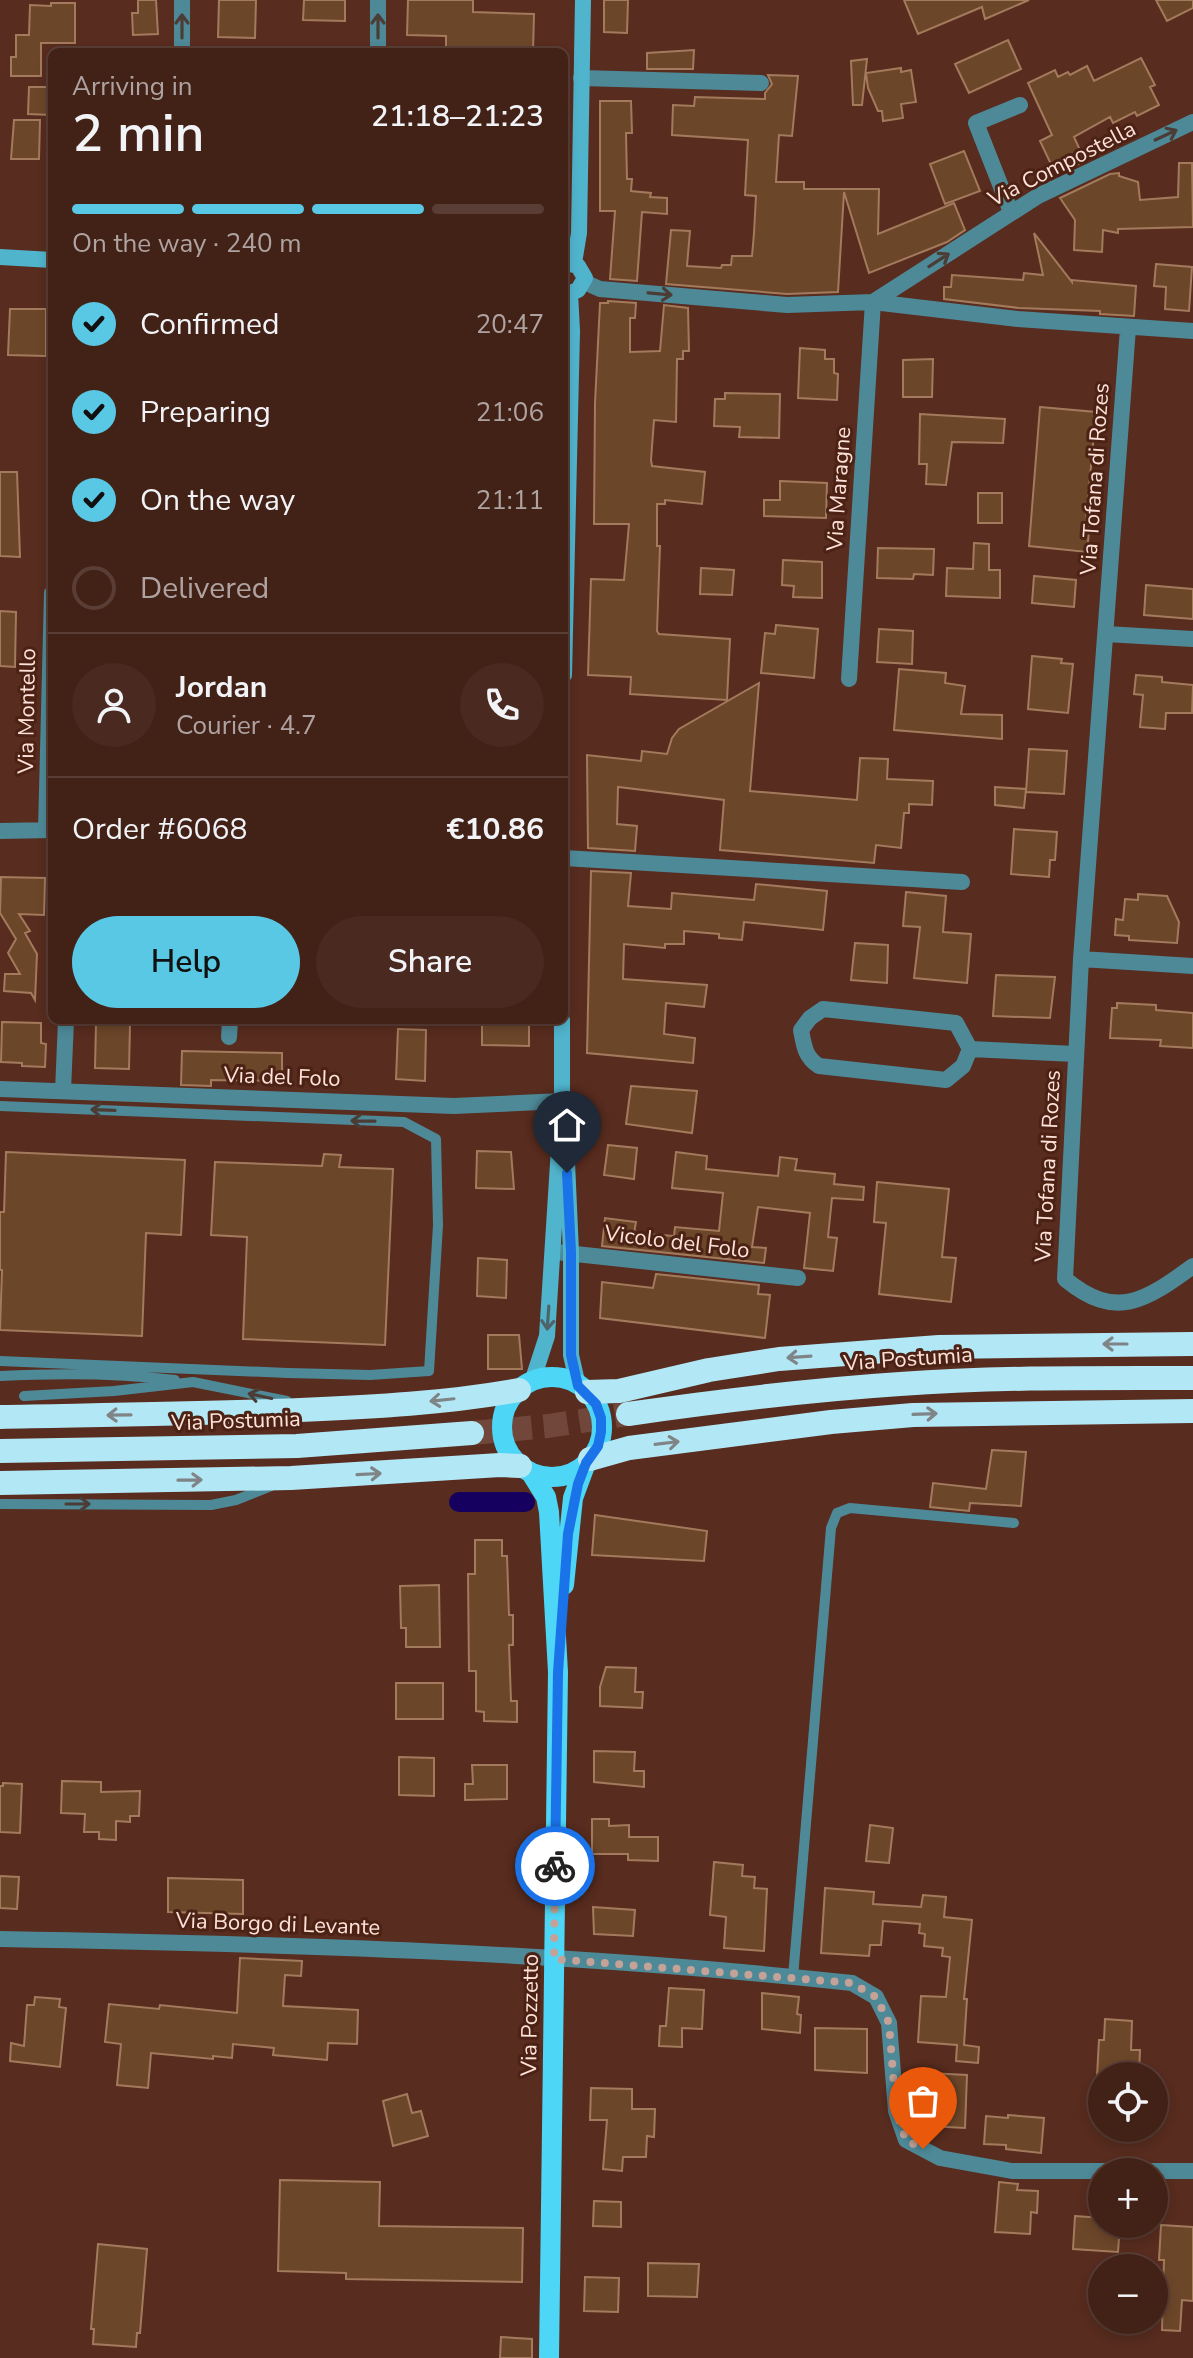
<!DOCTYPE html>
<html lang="en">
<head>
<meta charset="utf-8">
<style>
  body { margin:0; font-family:"Nunito Sans",sans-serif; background:#492920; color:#f1f3f6; height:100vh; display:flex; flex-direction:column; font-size:30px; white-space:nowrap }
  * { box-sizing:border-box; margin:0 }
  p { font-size:26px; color:#aea3a1 }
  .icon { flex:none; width:44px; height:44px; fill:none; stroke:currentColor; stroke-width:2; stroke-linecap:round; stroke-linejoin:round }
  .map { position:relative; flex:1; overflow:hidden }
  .details { position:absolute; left:48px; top:48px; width:520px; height:976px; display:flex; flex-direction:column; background:#422117; border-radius:12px; box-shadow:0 4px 12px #0003,0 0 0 2px #5a3e36 }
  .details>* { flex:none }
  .buttons { position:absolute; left:1088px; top:2062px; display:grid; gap:16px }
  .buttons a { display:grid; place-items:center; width:80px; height:80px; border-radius:50%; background:#422117; box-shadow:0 4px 12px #0003,0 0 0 2px #5a3e36; font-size:40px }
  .pin { position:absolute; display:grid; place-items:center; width:68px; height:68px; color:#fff; margin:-82px -34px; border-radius:50% 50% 50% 0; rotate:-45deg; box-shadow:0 0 8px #0007 }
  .pin .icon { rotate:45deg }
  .courier { position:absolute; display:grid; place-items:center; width:80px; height:80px; margin:-40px; border:6px solid #1a73e8; border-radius:50%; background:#fff; color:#222; box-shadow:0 2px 10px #0007 }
  .summary em { font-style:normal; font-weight:600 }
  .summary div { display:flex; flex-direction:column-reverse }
  .summary { display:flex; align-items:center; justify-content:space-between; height:136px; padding:0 24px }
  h1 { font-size:52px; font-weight:600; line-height:60px }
  .bar { display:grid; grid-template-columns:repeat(4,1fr); gap:12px 8px; align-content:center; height:96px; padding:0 24px }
  .bar i { height:10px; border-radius:6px; background:#5a3e36 }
  .bar .current { background:#59c8e4 }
  .bar p { grid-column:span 4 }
  .line { display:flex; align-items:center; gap:20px; padding:0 24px; border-top:2px solid #5a3e36 }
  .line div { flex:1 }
  .round { display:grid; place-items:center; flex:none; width:84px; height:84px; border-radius:42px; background:#492920 }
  ol { padding:0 24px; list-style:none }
  li { display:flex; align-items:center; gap:24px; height:88px }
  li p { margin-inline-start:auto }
  li .icon { padding:8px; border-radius:50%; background:#59c8e4; color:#111; stroke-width:4 }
  li:last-child { color:#aea3a1 }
  li i { width:44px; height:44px; border:4px solid #5a3e36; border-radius:50% }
  .primary-button { display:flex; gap:16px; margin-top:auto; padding:16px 24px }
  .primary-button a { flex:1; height:92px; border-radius:48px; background:#59c8e4; color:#111; font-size:32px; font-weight:600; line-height:92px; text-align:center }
  .primary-button a+a { background:#492920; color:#f1f3f6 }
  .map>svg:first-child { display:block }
</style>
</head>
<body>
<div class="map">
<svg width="1193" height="2358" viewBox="0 0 1193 2358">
  <rect width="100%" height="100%" fill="#582c1f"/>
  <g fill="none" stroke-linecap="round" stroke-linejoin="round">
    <!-- canal -->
    <path stroke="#16005f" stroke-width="20" d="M459,1502H525"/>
  </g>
  <!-- building -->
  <path fill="#6c4629" stroke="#a47a5c" stroke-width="2" d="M138,0H156L158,34L133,35L132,13H138Z
    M219,0H256L255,38L218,37Z
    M304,0H345V21L303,20Z
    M408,0H473V12L534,14L533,52L446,49V36L407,35Z
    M604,0H628L627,33L604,32Z
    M904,0H1029L985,19L982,7L918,34Z
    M1156,0H1193V8L1167,21Z
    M51,3H75V43H41V76H11V57H16V35H29L30,5L51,6Z
    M1008,40L1021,69L969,93L955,64Z
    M694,50L693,69H647V53Z
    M1141,58L1155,85L1150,87L1159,105L1137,116L1135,112L1113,123L1110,117L1074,137L1085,161L1056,175L1040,141L1052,135L1028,83L1055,70L1058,77L1068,72L1070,75L1087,66L1094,81Z
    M867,59L862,105H853L851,61Z
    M901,68V72L911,70L916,102L901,104L903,118L883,121L882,111H878L868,88L866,73Z
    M768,75L798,76L792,136L779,135L776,182H804V189H879L878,234L954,203L965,230L947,242L869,273L844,192L838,292L787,294L666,284L671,230L690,231L687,266L721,268L722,265H731L732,256H752L754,233L756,196L745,195L748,140L672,135L673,105L694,106L695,97L765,99V93L772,84Z
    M29,87H52V115L28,114Z
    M600,101H631L632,133H626L627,179H632L631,191L651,193L650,197L667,198V214L642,212L637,281L610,279L615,211H600Z
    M14,120H40L39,159H11Z
    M964,151L980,191L945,204L930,164Z
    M1179,163H1192L1193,227L1118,229V233L1103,230L1102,252L1074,250L1075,220L1060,198L1110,174L1119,173V176L1138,182L1140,200L1178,197Z
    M1034,233L1072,282V280L1136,286L1134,316L1100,314V311L1019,308L944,299V287H951L952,275L1023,280L1024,273L1043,275Z
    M1156,264L1192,267L1189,311L1165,309L1166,287L1154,286Z
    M608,301L636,303L635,318H630V352L660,351L664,305L688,308L689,351H683V359H677L676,422L654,420L651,460L652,466L705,472L702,504L665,500V504H657V546H660L657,631L659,634L730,639L727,700L630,694L631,677L588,675L591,579L624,580L629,524H594L595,403L600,303H608Z
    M10,309H46V356L8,355Z
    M800,348L825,350V359H834V373L838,374L837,400L798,398Z
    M933,359L932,397H903V360Z
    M725,393L780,394L779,438L739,437L740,427L714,426L715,399H725Z
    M1040,407L1096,412L1086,521H1090L1087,552L1029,546Z
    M920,414L1005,419L1003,443L952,442L946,485L926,484L927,464H919Z
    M0,472H17L20,557L0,556Z
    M780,481L827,483L826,518L764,516V500H780Z
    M978,493H1002V523H978Z
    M974,543L989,544V570H1000V598L946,596L947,568L973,569Z
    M878,548L934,549L933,575L914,574L913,579L877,578Z
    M783,560L822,562V598L793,597L794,586L782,585Z
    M701,568L734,570L732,595L700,594Z
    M1034,576L1076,580L1074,607L1032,603Z
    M1146,585L1193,589V619L1144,615Z
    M0,611L16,612L15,667L0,666Z
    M776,625L818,629L814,678L761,673L765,633L775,634Z
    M879,629L913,631L912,664L877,662Z
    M1032,656L1062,659L1061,663L1073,664L1068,713L1028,709Z
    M899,669L946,673L945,683L965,686L961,714L1002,715V739L894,730Z
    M1136,675L1162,677V682L1193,685L1192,713H1166L1165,729L1140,727L1143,695L1134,694Z
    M759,683L750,791L857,800L860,758L888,759L887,779L933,781L932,805L909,804V813H904L901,848L876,845L874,863L720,850L724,800L618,787L617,824L637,826L635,851L588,848L587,755L641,761L642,751L667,754L672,738L679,729Z
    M1029,749L1067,751L1064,794L1026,792Z
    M995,787L1026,789L1024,808L995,805Z
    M1014,829L1057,832L1055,860H1050L1049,877L1011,874Z
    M591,871L631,873L628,906L671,909L672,893L754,900L756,884L827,891L823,930L744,922L742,940L719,938V934L684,931V944H665V948L624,944L623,979L707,985L704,1007L666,1003L664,1034L695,1038L693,1063L587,1053Z
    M1,877L45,878L44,915L19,914L30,931L25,933L37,954L35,1000L31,993L4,991L5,974H20L8,953L16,939L0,913Z
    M906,892L946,896L943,932L971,934L967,983L914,978L920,927L903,926Z
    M1138,894L1167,896L1179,922L1177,943L1129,940V936L1115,935L1116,919L1123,920L1125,899L1138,900Z
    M855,943L888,945L887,983L851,980Z
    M996,975L1055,977L1050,1018L993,1016Z
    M1117,1003L1156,1005V1010L1193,1013V1048L1160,1046L1161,1040L1110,1038L1112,1008H1117Z
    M482,1020H529V1046L482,1045Z
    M2,1022L41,1023V1043L46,1044L45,1067L22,1066V1063L1,1062Z
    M96,1024L130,1025L129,1069L95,1068Z
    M398,1029L426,1030L425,1081L396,1079Z
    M182,1051L282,1053V1081L211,1080V1086L181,1085Z
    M631,1086L697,1091L692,1133L626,1124Z
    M608,1145L637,1148L634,1179L604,1175Z
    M477,1151L511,1152L514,1189L476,1188Z
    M6,1152L185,1160L181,1235L146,1233L142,1336L0,1330L2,1270H0V1212H4Z
    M676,1152L707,1156L706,1169L778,1176L780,1157L797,1159L795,1170L835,1174L834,1184L864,1187L863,1200L832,1198L828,1237L837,1238L833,1271L804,1268L810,1213L758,1207L752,1247L766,1248L764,1263L602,1246L605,1218L636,1222L634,1233L674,1236L675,1227L719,1231L723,1193L672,1188Z
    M324,1154L341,1155L339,1167L393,1169L385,1345L243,1339L247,1237L211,1235L215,1162L322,1166Z
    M877,1182L949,1189L942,1257L956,1258L951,1302L879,1294L886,1223L874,1222Z
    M478,1258L507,1260L506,1298L477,1296Z
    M656,1274L759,1285L758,1294L770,1295L765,1338L600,1318L602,1282L653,1288Z
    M488,1335H519L522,1369H488Z
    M992,1450L1026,1452L1021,1506L970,1503L969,1511L930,1507L933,1483L986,1489Z
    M595,1515L707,1531L704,1561L592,1555Z
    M475,1540H502V1556H507L509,1615H513V1645H509L511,1701H517V1722L484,1721V1712L476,1711V1671H469L468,1574H475Z
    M439,1585L440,1647H406V1628H401L400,1586Z
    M606,1667L636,1668L635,1692H643L642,1708L600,1706V1687Z
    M396,1683H443V1719H396Z
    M594,1751L635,1752L634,1771H644V1787L594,1782Z
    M399,1757L434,1758V1796L399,1795Z
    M472,1765H507V1799L465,1800V1784H473Z
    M62,1781L101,1782V1792L140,1791L139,1816H130V1822L116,1821V1840L99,1839V1832H84L85,1814L61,1813Z
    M3,1783L22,1784L20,1833L0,1832V1786H3Z
    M592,1819H609V1826L629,1825V1837H658V1861L628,1860V1854H592Z
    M870,1825L893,1828L889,1863L866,1861Z
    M714,1862L743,1865L742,1876L755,1877L754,1888L767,1889L764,1951L724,1948L726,1917L710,1915Z
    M0,1876L19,1877L17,1909L0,1908Z
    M168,1878L243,1880V1914L168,1912Z
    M825,1888L874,1892L873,1904L921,1907L923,1895L946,1897L944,1917L972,1920L964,1999H967L964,2045L979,2047L978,2063L956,2061L957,2045L918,2042L921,1996L946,1997L950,1957L942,1956L943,1948L924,1946L925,1934L919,1933L920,1924L883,1921L881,1945H870L869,1956L821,1953Z
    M593,1907L635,1910L633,1936L594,1934Z
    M240,1958L302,1961L301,1976L285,1975L283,2006L358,2010L357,2044L328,2043L327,2060L273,2055L274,2048L233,2044L232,2058L213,2056V2059L151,2053L148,2088L117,2085L121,2044L105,2042L109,2004L159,2009L160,2005L237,2013Z
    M669,1988L704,1990L702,2029L682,2028V2047L659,2046L660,2026H666Z
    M762,1993L799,1997L797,2014L801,2015L800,2033L762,2029Z
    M35,1997L60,1999L59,2007L66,2008L60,2067L10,2061L11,2043L24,2046L27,2005H34Z
    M1105,2019L1132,2021L1131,2050H1140L1139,2076H1097L1099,2040H1104Z
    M815,2028L867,2029V2073L815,2070Z
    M928,2073L967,2075L965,2128L928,2126Z
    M591,2088L632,2089V2109H655L654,2137L647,2136L646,2157H623L622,2171L603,2169L607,2120H590Z
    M407,2094L412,2113L421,2111L428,2136L393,2146L383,2101Z
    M1008,2115L1044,2118L1041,2153L1006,2149V2145L984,2144L986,2116L1008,2118Z
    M280,2180L380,2182L379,2226L523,2228L522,2282L346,2279V2273L278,2271Z
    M999,2182L1018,2184L1017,2190L1038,2191L1037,2213L1031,2212L1030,2234L995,2232Z
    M594,2201L621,2202V2227L593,2226Z
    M1075,2216L1102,2218V2224H1120L1118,2252L1073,2249Z
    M1161,2225L1193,2227V2301L1182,2300L1180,2331L1162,2330L1164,2260H1159Z
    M98,2244L147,2249L140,2333H137L136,2347L93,2344L94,2329H91Z
    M648,2263L699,2264L697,2297L648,2296Z
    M585,2277L619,2278L618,2312L584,2311Z
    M501,2337L532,2339V2358H500Z"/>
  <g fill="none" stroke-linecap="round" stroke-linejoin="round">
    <!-- highway-tunnel -->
    <path stroke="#71473b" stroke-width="24" stroke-dasharray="24 12" stroke-linecap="butt" d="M472,1433L548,1426L628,1414"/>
    <!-- lane -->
    <path stroke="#4e8998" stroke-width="10" d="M0,1106L404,1122L436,1139L438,1225L429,1371L370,1375L288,1373L0,1361
      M0,1376C60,1373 116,1373 175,1380
      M24,1396L114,1391L193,1382L287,1401
      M0,1504L211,1505L236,1500L271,1486
      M793,1977L831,1528L837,1513L850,1508L1014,1523"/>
    <!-- street -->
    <path stroke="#4e8998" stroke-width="16" d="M182,52V0
      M378,52V0
      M581,78L761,83
      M1011,212L976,123L1020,105
      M584,282L600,289L787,305L873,302L1038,196L1193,122
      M1128,328L1081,959L1065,1279C1116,1321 1145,1301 1193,1266
      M1106,634L1193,639
      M849,679L873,302L1018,319L1193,331
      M46,830L52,593
      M0,831L52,830
      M564,858L962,882
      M1081,959L1193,966
      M823,1009L956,1023L970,1049L963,1066L946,1080L819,1066C805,1057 804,1046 801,1030L810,1018Z
      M229,1037L230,1020
      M970,1049L1075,1054
      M0,1089L454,1106L562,1101
      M63,1091L66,1020
      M557,1252L798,1278
      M0,1939C284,1944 569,1952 852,1983L876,1997L889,2023L896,2111L906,2140L940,2158L1012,2171H1193"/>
    <!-- secondary -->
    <path stroke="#50b4cd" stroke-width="16" d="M0,257L52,260
      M574,263L579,233L583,0
      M564,292L570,293L578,290L585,278L578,266L566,263
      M564,675L572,331L570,293
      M567,1162L571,1252V1355L578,1386
      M532,1382L547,1336L562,1101V1020"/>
    <!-- primary -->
    <path stroke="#4dd6f6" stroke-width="20" d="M502 1427a50 50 0 1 1 100 0a50 50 0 1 1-100 0Z
      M531,1473L546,1497L549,1512L558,1672L549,2358
      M564,1585L573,1498L586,1463"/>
    <!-- highway -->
    <path stroke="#b2e7f6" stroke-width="24" d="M587,1392L619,1391L709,1370L779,1359L939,1347L1193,1344
      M628,1414C719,1401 809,1390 900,1384C998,1377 1095,1378 1193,1378
      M0,1417C100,1415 200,1414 300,1410C373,1407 447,1403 519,1390
      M0,1451L297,1446L472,1433
      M590,1459L629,1448L831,1422L913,1415L1193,1411
      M0,1483L291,1478L500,1465L520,1466"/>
  </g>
  <!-- one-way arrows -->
  <defs><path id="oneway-shaft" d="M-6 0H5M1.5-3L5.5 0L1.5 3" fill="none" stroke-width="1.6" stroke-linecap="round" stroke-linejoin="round" transform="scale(2)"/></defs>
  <g stroke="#4c3c36">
    <use href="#oneway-shaft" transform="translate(182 26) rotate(-90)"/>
    <use href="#oneway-shaft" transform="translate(378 26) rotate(-90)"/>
    <use href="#oneway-shaft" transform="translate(1166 135) rotate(-25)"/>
    <use href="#oneway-shaft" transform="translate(939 260) rotate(-33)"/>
    <use href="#oneway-shaft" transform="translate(660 294) rotate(5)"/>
    <use href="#oneway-shaft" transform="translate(103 1110) rotate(-178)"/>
    <use href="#oneway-shaft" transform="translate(363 1121) rotate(-179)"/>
    <use href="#oneway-shaft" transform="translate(260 1396) rotate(-168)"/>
    <use href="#oneway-shaft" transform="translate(78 1504)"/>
  </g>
  <use stroke="#4e6468" href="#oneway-shaft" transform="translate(548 1318) rotate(94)"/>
  <g stroke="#7f8486">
    <use href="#oneway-shaft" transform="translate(1115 1344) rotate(180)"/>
    <use href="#oneway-shaft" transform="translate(799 1357) rotate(176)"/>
    <use href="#oneway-shaft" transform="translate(442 1400) rotate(174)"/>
    <use href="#oneway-shaft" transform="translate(925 1414) rotate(-2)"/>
    <use href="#oneway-shaft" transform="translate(119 1415) rotate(179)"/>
    <use href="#oneway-shaft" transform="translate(667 1443) rotate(-7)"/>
    <use href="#oneway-shaft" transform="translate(369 1474) rotate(-3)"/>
    <use href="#oneway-shaft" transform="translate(190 1480) rotate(-1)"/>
  </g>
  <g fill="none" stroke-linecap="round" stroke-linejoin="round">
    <!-- done -->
    <path stroke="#c4a297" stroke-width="8" stroke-dasharray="0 14.4" d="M555,1866L554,1959L852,1983L876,1997L889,2023L896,2111L906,2140L923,2149"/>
    <!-- route -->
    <path stroke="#1a73e8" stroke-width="10" d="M555,1866L558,1672L568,1534L578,1484L586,1463L598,1446L601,1432V1418L596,1404L578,1386L571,1355V1252L567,1173"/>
  </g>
  <g text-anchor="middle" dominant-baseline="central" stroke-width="6" stroke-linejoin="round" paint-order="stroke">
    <!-- street labels -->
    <g font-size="22" fill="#fee1d8" stroke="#4c2215">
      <text transform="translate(1062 164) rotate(-27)">Via Compostella</text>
      <text transform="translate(1095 479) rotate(-86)">Via Tofana di Rozes</text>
      <text transform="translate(839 489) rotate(-86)">Via Maragne</text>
      <text transform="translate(27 711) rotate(-89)">Via Montello</text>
      <text transform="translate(282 1077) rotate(2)">Via del Folo</text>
      <text transform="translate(1048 1166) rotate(-87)">Via Tofana di Rozes</text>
      <text transform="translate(677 1242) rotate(7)">Vicolo del Folo</text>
      <text transform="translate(908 1359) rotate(-4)">Via Postumia</text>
      <text transform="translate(236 1421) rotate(-2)">Via Postumia</text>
      <text transform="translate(278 1924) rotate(2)">Via Borgo di Levante</text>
      <text transform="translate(530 2015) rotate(-89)">Via Pozzetto</text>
    </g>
  </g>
</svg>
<div class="buttons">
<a><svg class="icon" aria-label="locate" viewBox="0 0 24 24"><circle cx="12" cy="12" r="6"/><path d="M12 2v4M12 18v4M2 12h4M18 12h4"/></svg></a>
<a>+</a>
<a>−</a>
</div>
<div class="pin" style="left:923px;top:2149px;background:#ea580c"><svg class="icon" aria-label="bag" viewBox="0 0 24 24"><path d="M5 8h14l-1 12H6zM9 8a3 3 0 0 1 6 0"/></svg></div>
<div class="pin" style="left:567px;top:1173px;background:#1f2937"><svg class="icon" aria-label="home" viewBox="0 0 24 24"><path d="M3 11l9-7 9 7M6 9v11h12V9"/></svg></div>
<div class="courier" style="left:555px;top:1866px"><svg class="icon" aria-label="bike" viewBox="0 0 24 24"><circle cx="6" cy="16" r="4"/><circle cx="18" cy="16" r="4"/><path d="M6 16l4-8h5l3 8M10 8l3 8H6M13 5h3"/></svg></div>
<section class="details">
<div class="summary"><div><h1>2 min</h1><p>Arriving in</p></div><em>21:18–21:23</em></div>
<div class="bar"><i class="current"></i><i class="current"></i><i class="current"></i><i></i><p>On the way · 240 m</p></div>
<ol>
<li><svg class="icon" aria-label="check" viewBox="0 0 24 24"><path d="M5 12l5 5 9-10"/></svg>Confirmed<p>20:47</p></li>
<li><svg class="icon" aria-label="check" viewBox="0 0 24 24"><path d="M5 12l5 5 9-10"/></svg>Preparing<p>21:06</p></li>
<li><svg class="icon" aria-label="check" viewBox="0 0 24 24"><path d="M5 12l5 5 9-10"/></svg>On the way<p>21:11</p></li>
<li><i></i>Delivered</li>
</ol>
<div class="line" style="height:144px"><a class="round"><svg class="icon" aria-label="person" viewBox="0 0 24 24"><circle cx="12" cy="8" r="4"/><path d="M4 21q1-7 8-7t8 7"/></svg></a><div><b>Jordan</b><p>Courier · 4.7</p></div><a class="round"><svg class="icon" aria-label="phone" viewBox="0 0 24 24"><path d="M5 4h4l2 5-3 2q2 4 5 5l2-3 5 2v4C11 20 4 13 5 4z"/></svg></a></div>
<div class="line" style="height:104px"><div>Order #6068</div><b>€10.86</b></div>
<div class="primary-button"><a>Help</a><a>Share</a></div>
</section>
</div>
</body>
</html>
